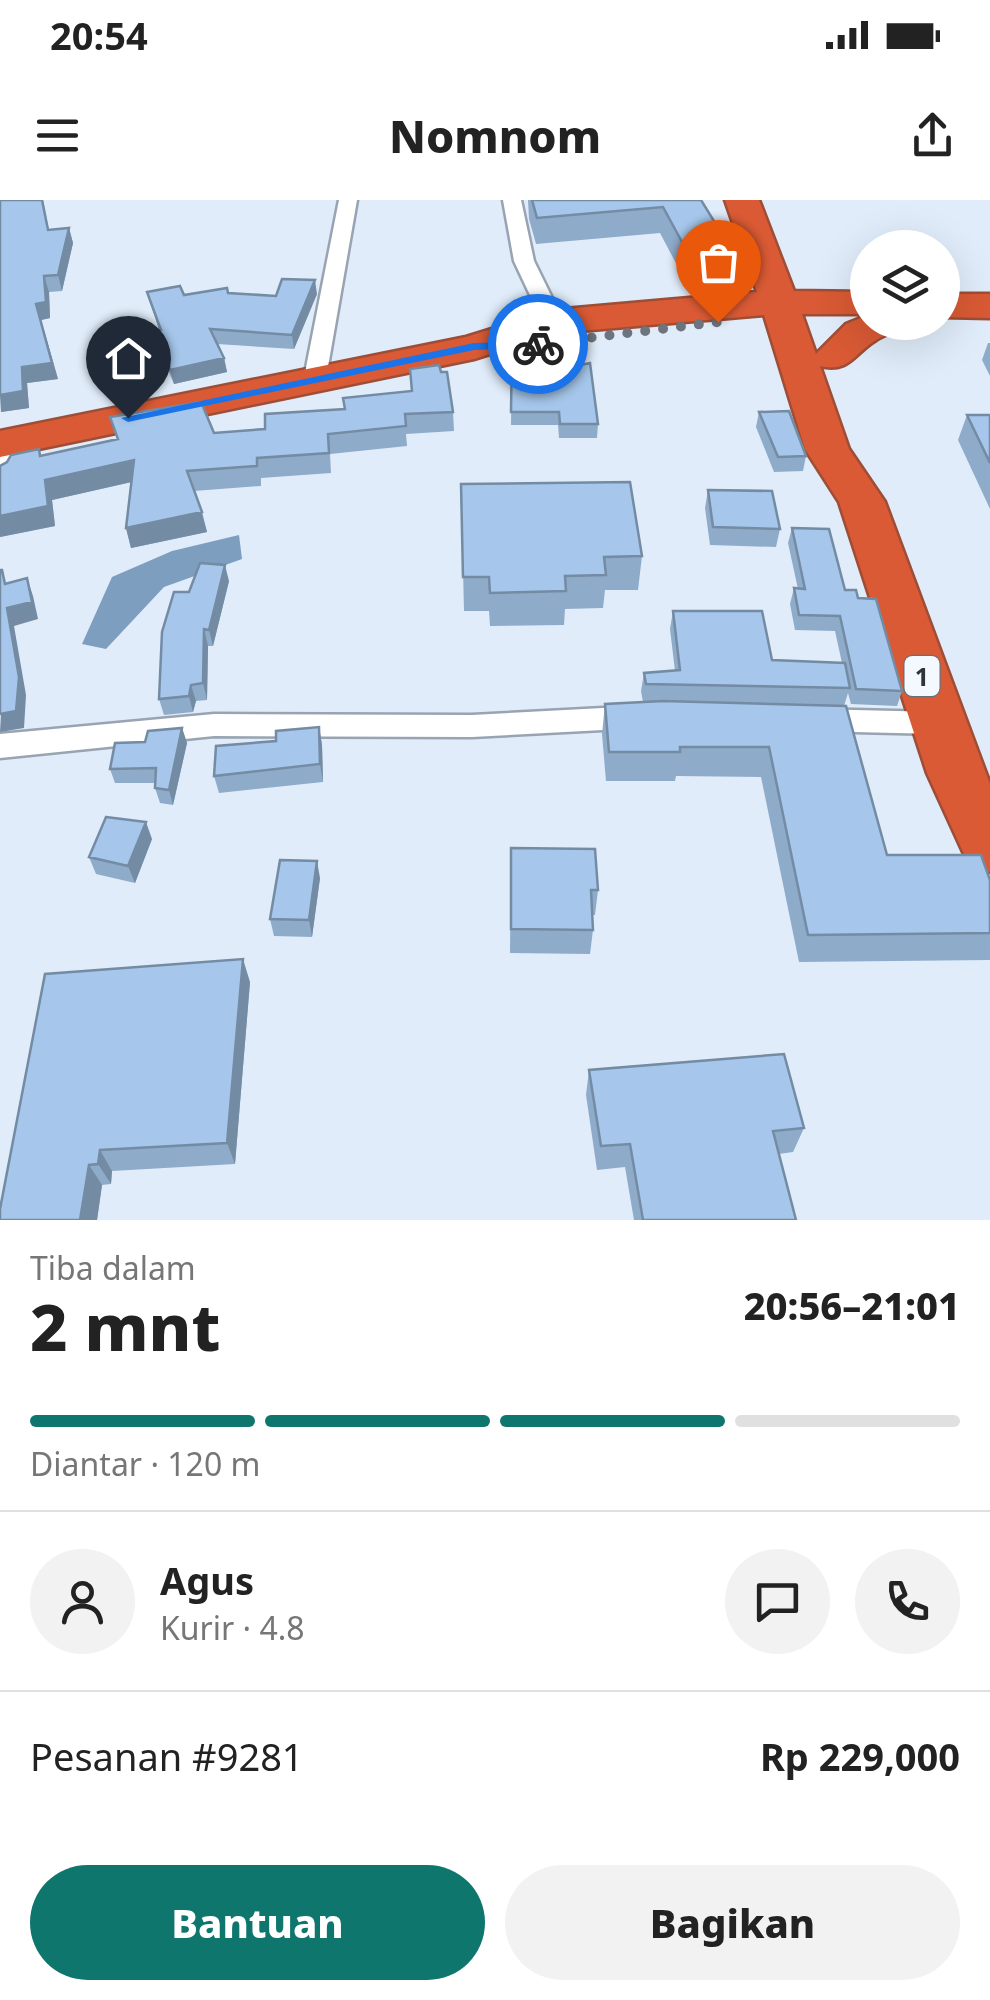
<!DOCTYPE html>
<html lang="id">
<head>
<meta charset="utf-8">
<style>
  body { margin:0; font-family:"Noto Sans",sans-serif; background:#f2f2f2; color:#222; height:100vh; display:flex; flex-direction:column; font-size:38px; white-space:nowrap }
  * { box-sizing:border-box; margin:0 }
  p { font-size:32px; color:#767676 }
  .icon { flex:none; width:55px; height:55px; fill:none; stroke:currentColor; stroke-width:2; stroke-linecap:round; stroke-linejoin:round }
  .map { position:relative; height:1020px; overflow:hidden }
  .sheet { display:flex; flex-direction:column; background:#fff; flex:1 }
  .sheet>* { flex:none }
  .tools { position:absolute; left:850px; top:30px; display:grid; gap:20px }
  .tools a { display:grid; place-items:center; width:110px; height:110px; border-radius:50%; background:#fff; box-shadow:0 10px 40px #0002; font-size:50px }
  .pin { position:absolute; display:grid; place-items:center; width:85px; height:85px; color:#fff; margin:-102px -42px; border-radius:50% 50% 50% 0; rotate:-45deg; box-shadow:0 0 10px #0007 }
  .pin .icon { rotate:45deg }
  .courier { position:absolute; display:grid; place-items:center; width:100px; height:100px; margin:-50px; border:8px solid #1a73e8; border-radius:50%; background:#fff; color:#222; box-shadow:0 2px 12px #0007 }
  .headline em { font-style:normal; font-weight:800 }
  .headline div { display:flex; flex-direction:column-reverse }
  .headline { display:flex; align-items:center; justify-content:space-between; height:170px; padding:0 30px }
  h1 { font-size:65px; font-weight:800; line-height:75px }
  .bar { display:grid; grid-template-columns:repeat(4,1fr); gap:15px 10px; align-content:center; height:120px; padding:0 30px }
  .bar i { height:12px; border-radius:8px; background:#e0e0e0 }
  .bar .selected { background:#0f766e }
  .bar p { grid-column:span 4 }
  .line { display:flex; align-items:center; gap:25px; padding:0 30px; border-top:2px solid #e0e0e0 }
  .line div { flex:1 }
  .round { display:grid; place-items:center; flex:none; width:105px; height:105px; border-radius:52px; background:#f2f2f2 }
  .primary-button { display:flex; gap:20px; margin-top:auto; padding:20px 30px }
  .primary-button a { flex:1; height:115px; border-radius:60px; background:#0f766e; color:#fff; font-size:40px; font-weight:800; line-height:115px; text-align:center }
  .primary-button a+a { background:#f2f2f2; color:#222 }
  .status { display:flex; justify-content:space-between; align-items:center; height:70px; padding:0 50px; background:#fff; direction:ltr }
  .status svg { height:28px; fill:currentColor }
  header { display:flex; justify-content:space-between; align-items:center; height:130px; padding:0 30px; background:#fff; font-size:45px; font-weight:800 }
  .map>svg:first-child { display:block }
</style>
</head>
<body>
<div class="status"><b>20:54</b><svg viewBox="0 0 49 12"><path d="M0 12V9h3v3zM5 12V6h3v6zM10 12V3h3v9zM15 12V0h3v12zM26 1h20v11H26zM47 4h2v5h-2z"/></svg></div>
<header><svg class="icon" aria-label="menu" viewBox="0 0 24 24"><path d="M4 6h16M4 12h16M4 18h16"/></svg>Nomnom<svg class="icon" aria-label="share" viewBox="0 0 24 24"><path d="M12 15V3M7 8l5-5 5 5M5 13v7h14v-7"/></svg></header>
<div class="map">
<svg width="990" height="1020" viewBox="0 0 990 1020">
  <rect width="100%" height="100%" fill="#e0ecfa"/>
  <!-- water -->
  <path fill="#7e9ec0" d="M239,335L242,359L164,387L106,449L82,444L112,377L172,351Z"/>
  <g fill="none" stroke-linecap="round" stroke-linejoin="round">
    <!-- street casing -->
    <g stroke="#98a4b1" stroke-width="5">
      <path id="street" d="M339,0H357L326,178L315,185L304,178Z
        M503,0H521L534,61L564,122L561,127H545L514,61Z
        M15,234L27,241L12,279L0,287V248L7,236Z
        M641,506L652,509L656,517L652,525L641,528L472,537L214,536L0,558V534L214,514L472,515Z
        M812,509L938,512L949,515L953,523L949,531L938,534L812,531L801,528L797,520L801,512Z"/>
    </g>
    <!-- highway casing -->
    <g stroke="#9e4d36" stroke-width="5">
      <path id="highway" d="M725,0H759L794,91L868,92V114H802L816,154L846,124L868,115V122H903C896,133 887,133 876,140C854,153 850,173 820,166L849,249L885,302L990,584V672L969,665L927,573L839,302L805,249L764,115L557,133L474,159L0,257V231L466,137L553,110L757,92Z
        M942,94H990V118L942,117Z"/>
    </g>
    <!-- street -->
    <use href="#street" fill="#fff" fill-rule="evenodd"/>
    <!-- highway -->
    <use href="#highway" fill="#d95a34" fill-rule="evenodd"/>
  </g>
  <!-- wall -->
  <path fill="#8fabca" d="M0,0H43L49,30L69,28L73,43L62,91L49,92L50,118L41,120L58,179L27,183L29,208L1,212Z
    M528,0H701L725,39L721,66L679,69L660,33L536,44L529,19Z
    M147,92L184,95L228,93L276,96L317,94L294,149L217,144L224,158L227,172L174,184L157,145L154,131L159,130Z
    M512,142L564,168L598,224L597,238H559L558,225H511Z
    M988,143H990V176L982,160Z
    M410,169L453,212L454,231L406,234L407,246L330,254L331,273L261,278V286L194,291L207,332L131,348L126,328L132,282L52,300L55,326L0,337L39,249L41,256L117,240L110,217L214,233L265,229L411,191Z
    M759,212L806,256L803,271L774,272L756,227Z
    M967,215H990V309L958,240Z
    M461,284L642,356L638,390H605L603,408L565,409L564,425L490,426L489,411H464Z
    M708,290L780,329L776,347L710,345L705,308Z
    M792,328L845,390L858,398L902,491L897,506L851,504L848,493L844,506L887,655L990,680V760L799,762L761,577L676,576L675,581H606L602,534L605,504L643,502L641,491L644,473L675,471L670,429L673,411L772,460L842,463L835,431L795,430L790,404L794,388L798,389L788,343Z
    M229,381L213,446H208L207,500L196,501L193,512L164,515L159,499L189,392Z
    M319,527L322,545L323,582L219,593L214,576Z
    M182,528L187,543L173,605L160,603L155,588V583H115L110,569L145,542Z
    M152,639L135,683L96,674L89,657Z
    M511,648L598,690L595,715H592L593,730L590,754L510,753Z
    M320,678L312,737L274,736L270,719Z
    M250,782L235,964L112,971L111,984L102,985L97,1020H0Z
    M589,870L804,928L793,952L779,954L796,1020H634L625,967L597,970L586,895Z"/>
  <!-- shaded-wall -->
  <path fill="#748ba4" d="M69,28L73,43L62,91L58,75Z
    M44,76L49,92L50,118L41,120L58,179L27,183L29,208L1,212L0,195L22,167L36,104Z
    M315,80L317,94L294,149L292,135Z
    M224,158L227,172L174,184L170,170Z
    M134,260L140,280L52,300L55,326L0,337V316L45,280Z
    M202,312L207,332L131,348L126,328Z
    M225,365L229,381L213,446L209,430Z
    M27,378L33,396L38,419L14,426L26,495L24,528L0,532L7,408Z
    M204,429L208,446L207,500L203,483Z
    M191,485L196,501L193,512L189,496Z
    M319,527L322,545L323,582L320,564Z
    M182,528L187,543L173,605L169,590Z
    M146,622L152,639L135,683L128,666Z
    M317,661L320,678L312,737L309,720Z
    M243,759L250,782L235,964L227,943Z
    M100,950L112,971L111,984L98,964Z
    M89,965L102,985L97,1020H80Z"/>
  <!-- building -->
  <path fill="#a6c7eb" stroke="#748ba4" stroke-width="2.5" d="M0,0H42L48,30L69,28L58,75L44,76L46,102L36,104L52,163L22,167L23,191L0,195Z
    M532,0H701L725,39L682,42L663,7L537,18Z
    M282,79L315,80L292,135L210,129L224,158L170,170L154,131L161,130L147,92L180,86L184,95L227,88L228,93L276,96Z
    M549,138L564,168L590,163L598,224H560L559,212H511L512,142Z
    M439,165L441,172H447L453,212L405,214L406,226L328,234L329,253L257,258V266L187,271L202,312L126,328L134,260L45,280L48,306L0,316V266L7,262L11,255L39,249L40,256L118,239L110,217L201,202L214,233L265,229V214L345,209L343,198L412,191L410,169Z
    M789,211L806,256L778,257L759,212Z
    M967,215H990V263Z
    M630,282L642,356L604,357L606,375L565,376L566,391L490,393L489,377H463L461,284Z
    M708,290L772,291L780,329L713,327Z
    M792,328L829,329L845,390H856L858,398L876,399L902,491L856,489L840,416L799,415L794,388L805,389Z
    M200,363L225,365L209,430L204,429L203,483L191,485L189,496L159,499L162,432L174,392H189Z
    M0,370H2L5,384L27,378L32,402L7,408L19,477L16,511L0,514Z
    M673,411H762L772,460L845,463L850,488L646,484L644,473L680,470Z
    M663,501L846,506L887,655H981L990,680V733L808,735L769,547H680V552H609L605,504Z
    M319,527L320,564L214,576L216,546L276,541V531Z
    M182,528L169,590L155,588L156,568L110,569L115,543L145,542L148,531Z
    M106,617L146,622L128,666L89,657Z
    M511,648L595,649L598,690H591L593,730L511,729Z
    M280,660L317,661L309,720L270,719Z
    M243,759L227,943L100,950L98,964L89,965L80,1020H0V1009L45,774Z
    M784,854L804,928L773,931L796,1020H643L630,944L601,946L589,870Z"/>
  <!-- route -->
  <path fill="#1a73e8" d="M538,141L542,147L474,150L128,222L121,218L474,143Z"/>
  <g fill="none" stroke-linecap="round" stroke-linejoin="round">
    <!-- done -->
    <path stroke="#6e747d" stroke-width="10" stroke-dasharray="0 18" d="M538,144L718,122"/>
  </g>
  <g text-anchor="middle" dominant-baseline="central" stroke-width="8" stroke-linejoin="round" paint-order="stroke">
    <!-- shield labels -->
    <rect fill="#f3f9fe" stroke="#6a6f75" stroke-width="2.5" x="904.5" y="456" width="35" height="40" rx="8"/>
    <g font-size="25" font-weight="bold" fill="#30343a">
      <text x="922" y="476">1</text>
    </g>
  </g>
</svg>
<div class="tools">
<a><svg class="icon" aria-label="layers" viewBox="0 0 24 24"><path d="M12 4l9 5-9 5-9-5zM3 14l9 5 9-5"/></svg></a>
</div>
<div class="pin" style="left:718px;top:122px;background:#ea580c"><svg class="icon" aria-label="bag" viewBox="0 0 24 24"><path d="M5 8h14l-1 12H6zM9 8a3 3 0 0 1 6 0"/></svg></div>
<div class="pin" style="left:128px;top:218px;background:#1f2937"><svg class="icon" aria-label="home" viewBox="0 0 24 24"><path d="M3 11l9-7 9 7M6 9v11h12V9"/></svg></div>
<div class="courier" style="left:538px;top:144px"><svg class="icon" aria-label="bike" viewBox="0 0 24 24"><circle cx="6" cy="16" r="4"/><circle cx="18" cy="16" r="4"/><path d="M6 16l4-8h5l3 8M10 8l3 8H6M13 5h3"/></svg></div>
</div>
<section class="sheet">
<div class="headline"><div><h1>2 mnt</h1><p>Tiba dalam</p></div><em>20:56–21:01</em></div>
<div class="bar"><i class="selected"></i><i class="selected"></i><i class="selected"></i><i></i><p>Diantar · 120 m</p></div>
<div class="line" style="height:180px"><a class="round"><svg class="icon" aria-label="person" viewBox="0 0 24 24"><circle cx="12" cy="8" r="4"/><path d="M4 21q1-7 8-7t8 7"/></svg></a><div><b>Agus</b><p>Kurir · 4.8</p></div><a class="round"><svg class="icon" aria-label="chat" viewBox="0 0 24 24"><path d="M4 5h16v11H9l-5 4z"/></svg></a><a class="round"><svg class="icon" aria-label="phone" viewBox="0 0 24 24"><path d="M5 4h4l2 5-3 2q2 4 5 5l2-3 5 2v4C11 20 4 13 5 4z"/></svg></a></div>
<div class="line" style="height:130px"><div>Pesanan #9281</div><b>Rp 229,000</b></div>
<div class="primary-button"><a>Bantuan</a><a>Bagikan</a></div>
</section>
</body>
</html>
